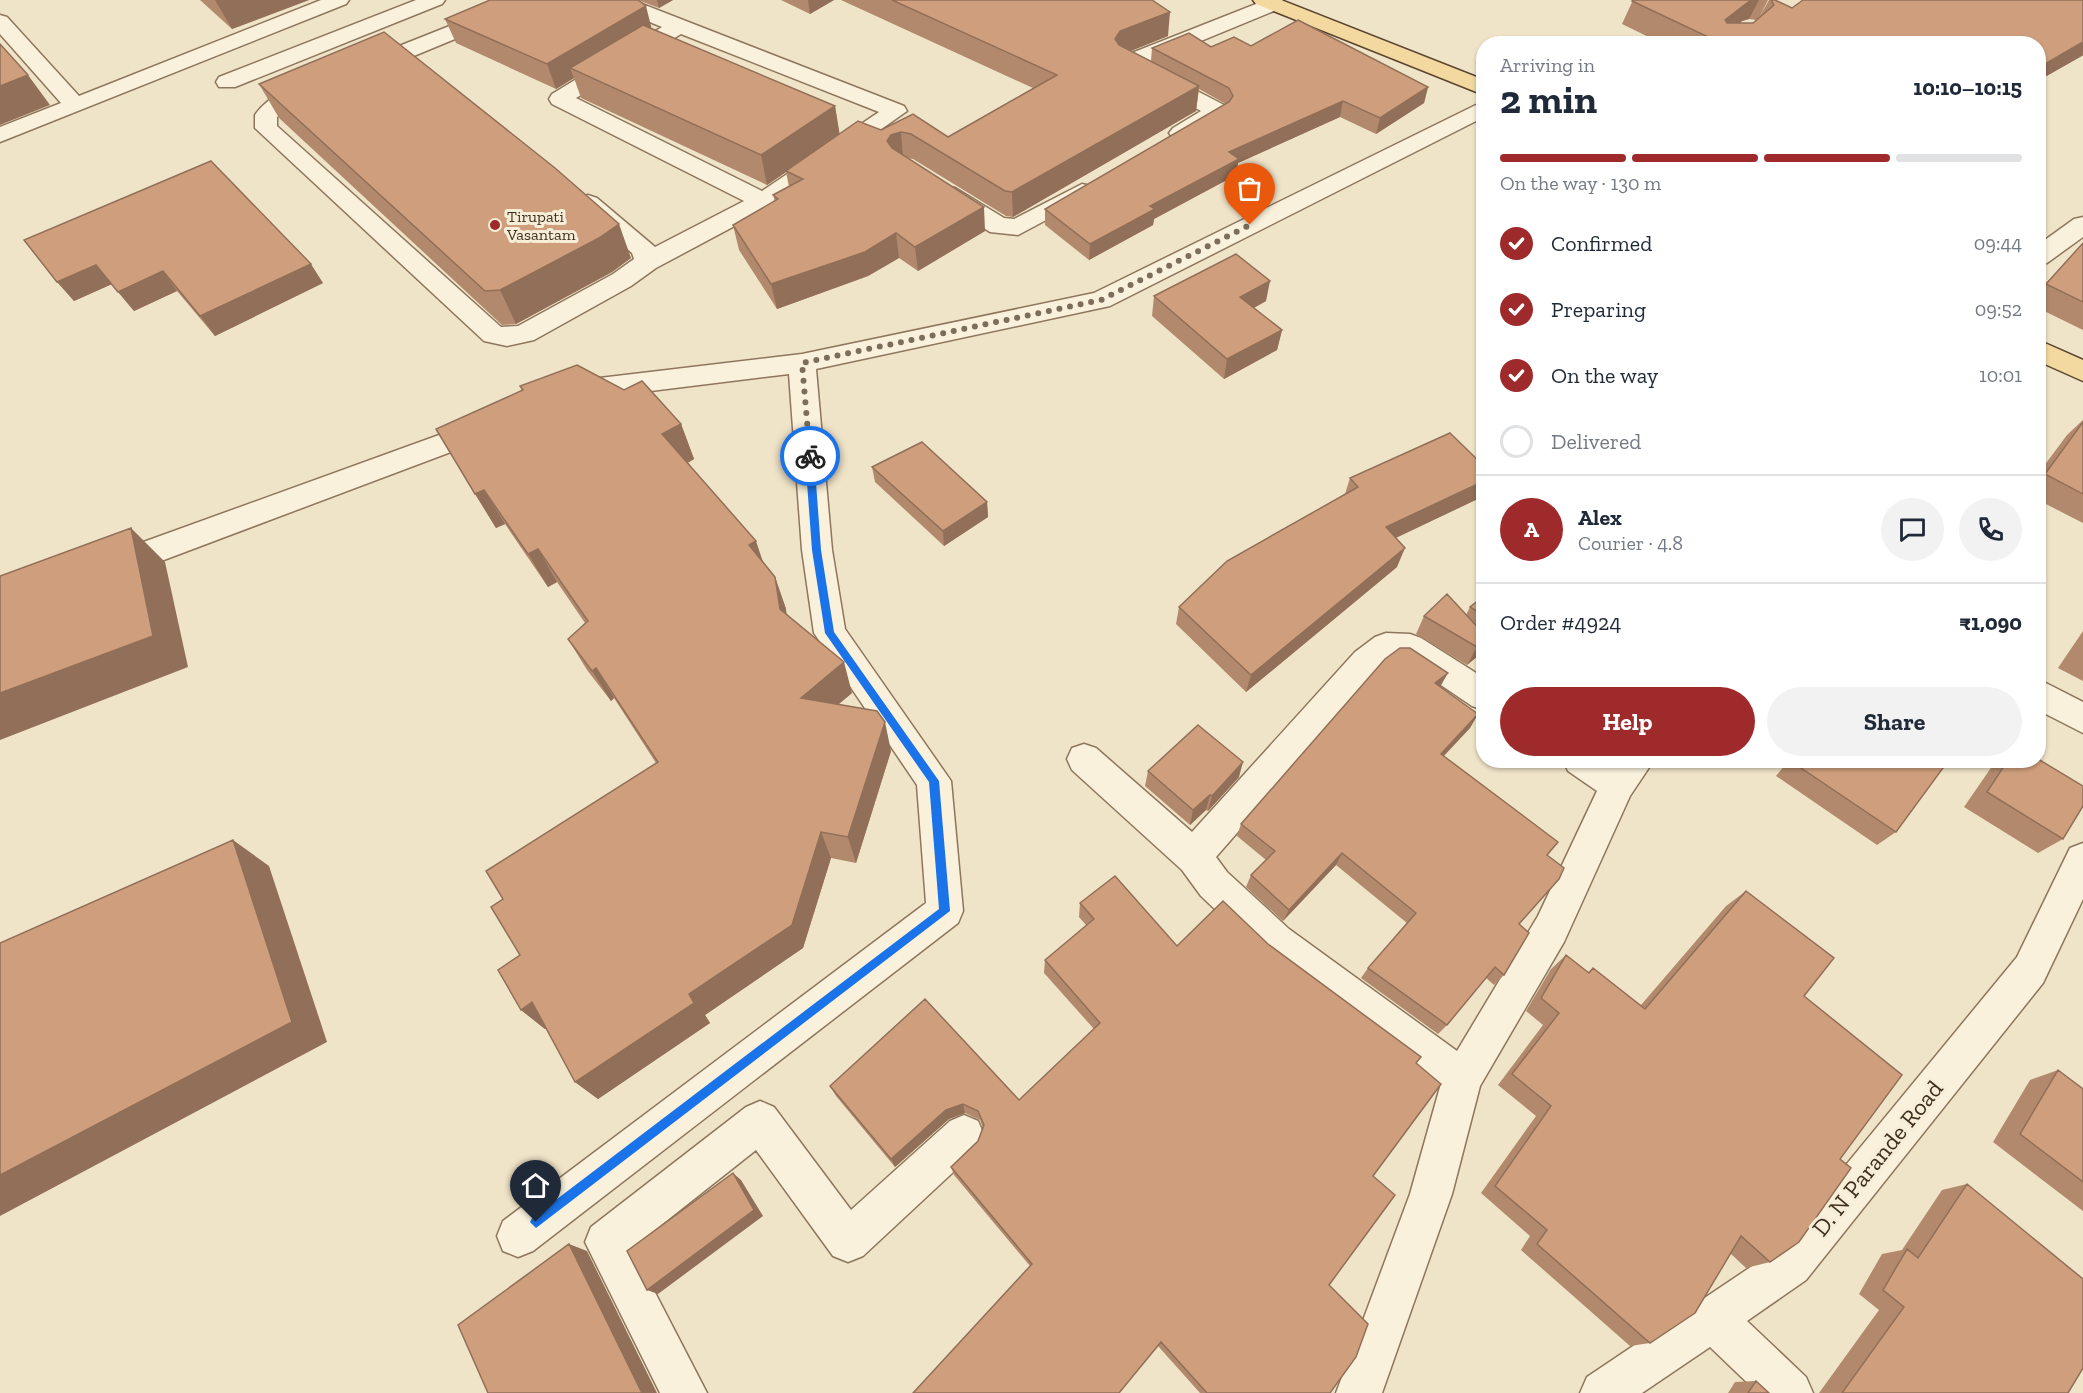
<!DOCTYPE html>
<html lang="en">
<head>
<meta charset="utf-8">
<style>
  body { margin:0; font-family:"Zilla Slab",serif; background:#f2f2f3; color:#1f2937; height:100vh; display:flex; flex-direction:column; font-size:22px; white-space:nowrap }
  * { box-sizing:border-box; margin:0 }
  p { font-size:20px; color:#747a83 }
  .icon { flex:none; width:33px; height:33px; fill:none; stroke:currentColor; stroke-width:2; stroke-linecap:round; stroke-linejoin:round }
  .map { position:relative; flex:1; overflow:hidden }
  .drawer { position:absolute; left:1476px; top:36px; width:570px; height:732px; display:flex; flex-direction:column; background:#fff; border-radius:24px; box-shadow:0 2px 4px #0004 }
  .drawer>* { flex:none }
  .pin { position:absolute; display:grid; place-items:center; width:51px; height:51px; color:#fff; margin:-62px -26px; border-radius:50% 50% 50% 0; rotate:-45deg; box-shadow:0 0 6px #0007 }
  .pin .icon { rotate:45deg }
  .courier { position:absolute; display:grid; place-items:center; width:60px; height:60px; margin:-30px; border:4px solid #1a73e8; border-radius:50%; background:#fff; color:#222; box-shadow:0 2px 8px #0007 }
  .summary em { font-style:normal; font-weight:700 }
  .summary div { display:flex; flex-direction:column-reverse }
  .summary { display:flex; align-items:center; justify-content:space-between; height:102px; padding:0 24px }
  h1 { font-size:39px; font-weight:700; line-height:45px }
  .bar { display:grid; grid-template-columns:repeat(4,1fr); gap:9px 6px; align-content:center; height:72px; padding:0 24px }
  .bar i { height:8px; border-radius:4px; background:#e0e1e3 }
  .bar .current { background:#9e2a2b }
  .bar p { grid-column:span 4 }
  .line { display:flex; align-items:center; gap:15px; padding:0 24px; border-top:2px solid #e0e1e3 }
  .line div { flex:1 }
  .round { display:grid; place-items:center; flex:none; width:63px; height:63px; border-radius:32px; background:#f2f2f3 }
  ol { padding:0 24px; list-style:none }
  li { display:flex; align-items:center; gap:18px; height:66px }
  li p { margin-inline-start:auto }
  li .icon { padding:6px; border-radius:50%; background:#9e2a2b; color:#fff; stroke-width:4 }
  li:last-child { color:#747a83 }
  li i { width:33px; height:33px; border:3px solid #e0e1e3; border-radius:50% }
  .primary-button { display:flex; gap:12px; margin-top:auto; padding:12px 24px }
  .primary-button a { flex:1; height:69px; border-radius:36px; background:#9e2a2b; color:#fff; font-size:24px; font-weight:700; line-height:69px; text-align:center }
  .primary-button a+a { background:#f2f2f3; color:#1f2937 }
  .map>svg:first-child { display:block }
</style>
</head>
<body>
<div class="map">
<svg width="2083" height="1393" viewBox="0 0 2083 1393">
  <rect width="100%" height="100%" fill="#f0e4c8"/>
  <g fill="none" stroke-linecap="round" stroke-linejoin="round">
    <!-- minor casing -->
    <g stroke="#8d765c" stroke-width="3">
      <path id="minor" d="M321,0H349L346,4L0,142V127L61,103L0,34V15L7,17L79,96Z
        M416,0H445L442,4L235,87H219L216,82L219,77Z
        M515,0H543L540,4L375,72H359L356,67L359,62Z
        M603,0H632L904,106L907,111L772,206L656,268L631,286L534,340L507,346L484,341L255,128V115C267,97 300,78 322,83L325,88L322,93L288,107L277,117V126L501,327L518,326L613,274L634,259L632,253L579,208L576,203L579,198L588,195L597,198L655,247L744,201L552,104L549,99L552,94L662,27L606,4ZM681,34L879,112L762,191L576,98Z
        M1266,0H1282L1284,4L1281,8L1145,64L1226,106L1229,111L1226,116L1189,138H1173L1169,133L1173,128L1201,111L1119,68L1116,63L1119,58Z
        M1484,101V117L1110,306L816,369L832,550L845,629L951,781L963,911L958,923L533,1251L518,1257L503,1251L497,1236L503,1221L926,903L917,785L814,633L802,550L789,374L594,398L574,405L564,402L560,395L564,388L591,379L802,354L1094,293Z
        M1082,184L1091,186L1094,191L1091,196L1018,235L990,232L937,198L934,193L937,188L946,186L955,188L1004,218L1014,219Z
        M2083,217V237L2047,263L2038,265V245L2074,219Z
        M486,418L496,421L500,428L496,435L124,575L113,578L102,575L98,566L102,557Z
        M1386,633L1410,634L1421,638L1484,678V710L1472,706L1404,660H1392L1377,672L1216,857L1227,872L1289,929L1457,1051L1538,916L1597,791L1568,771L1563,760H1608L1613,764L1616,760H1654L1630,796L1564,942L1480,1086L1452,1194L1382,1393H1336L1410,1194L1440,1087L1263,955L1201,896L1182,870L1072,770L1067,759L1072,748L1084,744L1096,748L1192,832L1355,652L1375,637Z
        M2038,679L2083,702V733L2038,710Z
        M2083,843V899L2043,983L1806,1280L1747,1321L1806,1377L1813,1393H1758L1710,1347L1642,1393H1580L1587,1377L1776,1250L2017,957L2070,848Z
        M760,1101L774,1107L851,1210L950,1121L964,1115L978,1121L984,1135L978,1149L863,1256L848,1262L833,1256L756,1150L632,1248L707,1393H660L585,1242L591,1227L746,1107Z"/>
    </g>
    <!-- major casing -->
    <g stroke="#5b4430" stroke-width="3">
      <path id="major" d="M1253,0H1281L1484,80V95L1256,4Z
        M2038,340L2083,360V381L2038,361Z"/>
    </g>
    <!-- minor -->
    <use href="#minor" fill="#faf1dc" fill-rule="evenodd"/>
    <!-- major -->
    <use href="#major" fill="#f3d9a0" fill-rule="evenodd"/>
  </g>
  <!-- wall -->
  <path fill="#b2896c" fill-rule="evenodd" d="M200,0H309L232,29Z
    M638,0H673L659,8Z
    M781,0H834L810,14Z
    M841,0H1152L1168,36L1131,51L1151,61L1152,48L1251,46L1428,87L1424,103L1376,134L1340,117L1238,163L1236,175L1154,219L1153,225L1089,260L1045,225V209L1226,104L1199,89L1196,111L1013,217L1006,216L913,159L907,158L985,231L918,271L899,258L868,276L777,309L739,250L733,225L775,202L773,195L789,187L786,172L767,185L581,98L574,78L556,89L456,43L445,19L652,29L835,106L839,134L881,130L948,137L1033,88Z
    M1633,0H1768L1759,18L1769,0H1775L1792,8L2083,0V56L2038,44H1663L1622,24ZM1749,19L1756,20L1753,23H1740L1742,21Z
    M259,84L631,258L612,272L516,324L502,325L279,118Z
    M24,240L323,283L215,336L177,291L134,311L112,284L74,301Z
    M2083,243V330L2038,308V292Z
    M1154,296L1266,301L1254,308L1282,330L1277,350L1224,379L1152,316Z
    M520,386L681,424L694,459L688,463L775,577L786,609V615L852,693L838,704L891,751L856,863L831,858L803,948L705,1015L710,1023L598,1099L575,1082L546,1029H545L521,1010L520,955L503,899L656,763L614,698L611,701L587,670L568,639L585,623L557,582L548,587L505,524L496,528L436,429L522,391Z
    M2083,420V523L2038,500V474L2067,435Z
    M872,467L987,502L988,517L944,546L875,482Z
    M1350,478L1484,496L1395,538L1397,567L1246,692L1176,624L1179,607L1345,494Z
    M1484,596V646L1478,656L1467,665L1416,634L1424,616L1466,615L1470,607Z
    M2083,631V681L2058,668Z
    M1440,687L1478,714L1470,728L1444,756L1547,855L1519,924L1504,975L1494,985L1486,978L1447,1025L1438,1034L1361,978L1368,968L1407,923L1336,865L1283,921L1246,887L1251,875L1266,860L1237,836L1241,824Z
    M1789,760H1932L1896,832L1877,845L1776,776Z
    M1997,760H2038L2063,839L2038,853L1964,807L1995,762Z
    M1148,771L1239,777L1208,811L1206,810L1190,825L1145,786Z
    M1746,891L1804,996L1840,1159L1770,1262L1746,1268L1730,1253L1650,1343L1630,1346L1521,1250L1530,1236L1481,1193L1536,1116L1498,1085L1543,1025L1526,1011L1551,969L1566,955L1588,972L1593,968L1641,1005L1726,906Z
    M1080,903L1177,946L1268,944L1416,1063L1373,1176L1329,1285L1330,1393H1200L1158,1346L1030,1266L954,1175L951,1167L978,1141L983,1128L980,1120L965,1113L949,1119L895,1167L836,1096L830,1086L1019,1100L1094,1029L1044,973L1045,960L1086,925L1079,917Z
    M2058,1070L2083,1089V1211L1993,1142L2030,1080Z
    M1967,1184L2068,1393H1819L1879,1310L1859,1294L1882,1254L1902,1250L1942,1190Z
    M1756,1381L1769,1393H1728L1735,1382Z"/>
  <!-- shaded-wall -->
  <path fill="#916f58" d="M215,0H309L232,29Z
    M657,0H673L659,8Z
    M808,0H834L810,14Z
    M1751,0H1759L1749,19L1742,21L1718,41L1725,20Z
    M646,6L652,30L570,68L574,78L556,89L547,64Z
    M1170,12L1168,36L1118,56L1115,39L1120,31Z
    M2083,42V54L2082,56L2038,81V68Z
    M28,75L50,105L0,125V86Z
    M1199,86L1196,111L1013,217L1012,192Z
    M1428,87L1424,103L1376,134L1380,118Z
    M1343,101L1340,117L1238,163L1236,175L1154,219L1153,225L1089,260L1090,244L1150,206L1229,152Z
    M835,106L840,136L786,171V172L767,185L761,155Z
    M901,132L903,157L890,166L887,141L891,135Z
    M984,207L985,231L918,271L915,247Z
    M619,224L631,258L612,272L516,324L500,290Z
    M896,233L899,258L868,276L777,309L771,284Z
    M311,264L323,283L215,336L200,316Z
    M96,265L112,284L74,301L57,282Z
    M163,271L177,291L134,311L118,292Z
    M1270,281L1266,301L1237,317L1240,297Z
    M1282,330L1277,350L1224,379L1227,359Z
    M681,424L694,459L676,469L662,434Z
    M1484,481V496L1379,546L1386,527Z
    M484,490L505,524L496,528L475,494Z
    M987,502L988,517L944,546L943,531Z
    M131,528L165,562L188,667L0,740V693Z
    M756,541L767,574L749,545Z
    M1405,548L1397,567L1246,692L1251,675Z
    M538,549L557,582L548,587L528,554Z
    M775,577L786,609L790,641L780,609Z
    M1484,642V646L1478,656L1467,665L1477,647Z
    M844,662L852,693L811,728L801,698Z
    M596,668L614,698L611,701L592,671Z
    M1448,673L1440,687L1435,683Z
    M1478,714L1470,728L1433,767L1441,754Z
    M885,722L891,751L856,863L848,837Z
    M1243,762L1239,777L1208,811L1212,796Z
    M1210,795L1206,810L1190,825L1193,810Z
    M821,832L831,858L803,948L705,1015L710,1023L598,1099L575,1082L689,994Z
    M233,840L269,866L327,1042L0,1216V1175Z
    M1342,853L1336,865L1283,921L1289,910Z
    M532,1002L556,1022L545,1029L521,1010Z
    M963,1104L965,1113L949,1119L895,1167L891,1159L946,1110Z
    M733,1173L741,1180L763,1216L658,1294L647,1290Z
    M569,1244L587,1251L657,1393H642Z"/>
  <!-- building -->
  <path fill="#cf9f7d" stroke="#916f58" stroke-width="1.5" d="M490,0H638L646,6L547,64L445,19Z
    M892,0H1152L1170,12L1120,31L1115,39L1119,45L1199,86L1012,192L1005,191L911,134L901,132L891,135L887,141L892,148L984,207L915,247L896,233L865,252L771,284L733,225L778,199L773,195L803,179L786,171L858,121L881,130L913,114L948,137L1057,75Z
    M1633,0H1751L1725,20L1727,23H1753L1774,5L1771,0H1775L1792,8L1803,0H2083V42L2038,68V44H1723L1632,1Z
    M1298,20L1428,87L1380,118L1343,101L1229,152L1239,159L1150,206L1155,209L1090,244L1045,209L1229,102L1233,96L1229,88L1152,48L1189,33L1211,47L1234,37L1251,46Z
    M643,25L835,106L761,155L570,68Z
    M384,32L555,168L619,224L599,238L500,290L485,291L259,84Z
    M0,44L28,75L0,86Z
    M211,161L311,264L200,316L163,271L118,292L96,265L57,282L24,240Z
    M2083,243V302L2046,284Z
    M1236,254L1270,281L1240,297L1282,330L1227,359L1154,296Z
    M577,365L624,390L642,381L681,424L662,434L756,541L749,545L775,577L780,609L844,662L801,698L877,711L885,722L848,837L821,832L792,925L689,994L694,1003L575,1082L532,1002L521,1010L498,970L520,955L491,907L503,899L486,871L658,762L596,668L592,671L568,639L588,621L538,549L528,554L484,490L475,494L436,429L523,390L520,386Z
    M2083,422V494L2045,474Z
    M1450,433L1484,466V481L1386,527L1405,548L1251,675L1179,607L1227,561L1358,487L1350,478Z
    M922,442L987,502L943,531L872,467Z
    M131,528L153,636L0,693V576Z
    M1447,594L1484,634V642L1477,647L1424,616Z
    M1484,596V616L1470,607Z
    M1400,648H1410L1448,673L1435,683L1478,714L1441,754L1558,842L1547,855L1564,868L1559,879L1519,924L1529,933L1504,975L1495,967L1447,1025L1368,968L1416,913L1342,853L1289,910L1251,875L1275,851L1241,824L1385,659Z
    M1198,725L1243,762L1212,796L1210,795L1193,810L1148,771Z
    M2038,759L2083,786V806L2063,839L1987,792L2008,760H2038Z
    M1794,760H1932L1943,768L1896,832L1792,762Z
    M233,840L292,1022L0,1175V943Z
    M1115,876L1177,946L1223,901L1268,944L1421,1057L1416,1063L1441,1084L1373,1176L1395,1195L1329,1285L1368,1324L1356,1357L1330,1393H1207L1161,1342L1119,1393H913L1032,1264L951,1167L978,1141L984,1125L978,1111L963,1104L946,1110L891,1159L830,1086L925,999L1019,1100L1100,1023L1045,960L1094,919L1080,903Z
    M1746,891L1834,958L1804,996L1902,1075L1840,1159L1851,1168L1799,1242L1770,1262L1741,1236L1695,1313L1650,1343L1537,1244L1547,1230L1495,1186L1551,1106L1512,1074L1559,1013L1541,998L1566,955L1589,973L1593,968L1645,1009Z
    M2058,1070L2083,1089V1182L2020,1134Z
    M733,1173L754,1210L647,1290L627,1251Z
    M1967,1184L2083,1279V1368L2068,1393H1842L1904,1307L1883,1290L1907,1249L1918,1258Z
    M569,1244L642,1393H647H488L458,1325Z
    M1756,1381L1769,1393H1748Z"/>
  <!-- route -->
  <path fill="#1a73e8" d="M810,453L814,456L821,550L834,632L939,781L950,911L536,1228L530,1222L532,1218L939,909L929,782L825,633L812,550L805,456Z"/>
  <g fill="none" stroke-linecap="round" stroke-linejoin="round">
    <!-- done -->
    <path stroke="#7c6e5b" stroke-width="6" stroke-dasharray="0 10.8" d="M810,456L802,363L1101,300L1250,225"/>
  </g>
  <!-- markers -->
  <circle fill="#9e2a2b" stroke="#f7eed8" stroke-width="2" cx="495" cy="225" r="6"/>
  <g text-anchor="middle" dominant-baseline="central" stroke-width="6" stroke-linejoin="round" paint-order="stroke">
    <!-- far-poi labels -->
    <g font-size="16" fill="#3d2e20" stroke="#f7eed8" text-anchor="start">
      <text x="507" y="216">Tirupati<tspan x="507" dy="18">Vasantam</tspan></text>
    </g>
    <!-- near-street labels -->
    <g font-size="24" fill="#3d2e20" stroke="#f7eed8">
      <text transform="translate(1877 1158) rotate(-51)">D. N Parande Road</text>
    </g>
  </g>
</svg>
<div class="pin" style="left:1250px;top:225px;background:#ea580c"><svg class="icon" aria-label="bag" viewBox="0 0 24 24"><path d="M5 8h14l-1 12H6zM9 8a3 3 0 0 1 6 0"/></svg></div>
<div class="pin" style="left:536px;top:1222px;background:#1f2937"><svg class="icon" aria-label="home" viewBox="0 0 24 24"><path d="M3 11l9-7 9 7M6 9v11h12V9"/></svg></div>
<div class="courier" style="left:810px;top:456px"><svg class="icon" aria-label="bike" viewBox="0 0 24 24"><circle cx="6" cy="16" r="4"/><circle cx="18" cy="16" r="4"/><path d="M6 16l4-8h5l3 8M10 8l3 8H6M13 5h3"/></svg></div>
<section class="drawer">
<div class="summary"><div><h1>2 min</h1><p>Arriving in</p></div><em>10:10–10:15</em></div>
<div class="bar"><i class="current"></i><i class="current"></i><i class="current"></i><i></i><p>On the way · 130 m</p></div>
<ol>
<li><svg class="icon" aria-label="check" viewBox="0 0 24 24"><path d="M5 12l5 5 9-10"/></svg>Confirmed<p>09:44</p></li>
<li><svg class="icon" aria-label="check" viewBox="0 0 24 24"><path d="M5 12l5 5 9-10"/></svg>Preparing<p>09:52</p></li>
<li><svg class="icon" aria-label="check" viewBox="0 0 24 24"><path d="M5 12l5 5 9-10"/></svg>On the way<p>10:01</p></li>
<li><i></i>Delivered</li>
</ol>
<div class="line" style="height:108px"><b class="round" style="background:#9e2a2b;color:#fff">A</b><div><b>Alex</b><p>Courier · 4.8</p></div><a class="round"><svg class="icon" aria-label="chat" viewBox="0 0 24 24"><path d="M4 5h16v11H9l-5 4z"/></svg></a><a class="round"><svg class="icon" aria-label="phone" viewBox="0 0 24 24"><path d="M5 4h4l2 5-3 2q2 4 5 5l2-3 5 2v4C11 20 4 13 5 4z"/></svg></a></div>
<div class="line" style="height:78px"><div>Order #4924</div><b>₹1,090</b></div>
<div class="primary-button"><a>Help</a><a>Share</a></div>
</section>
</div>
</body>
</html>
